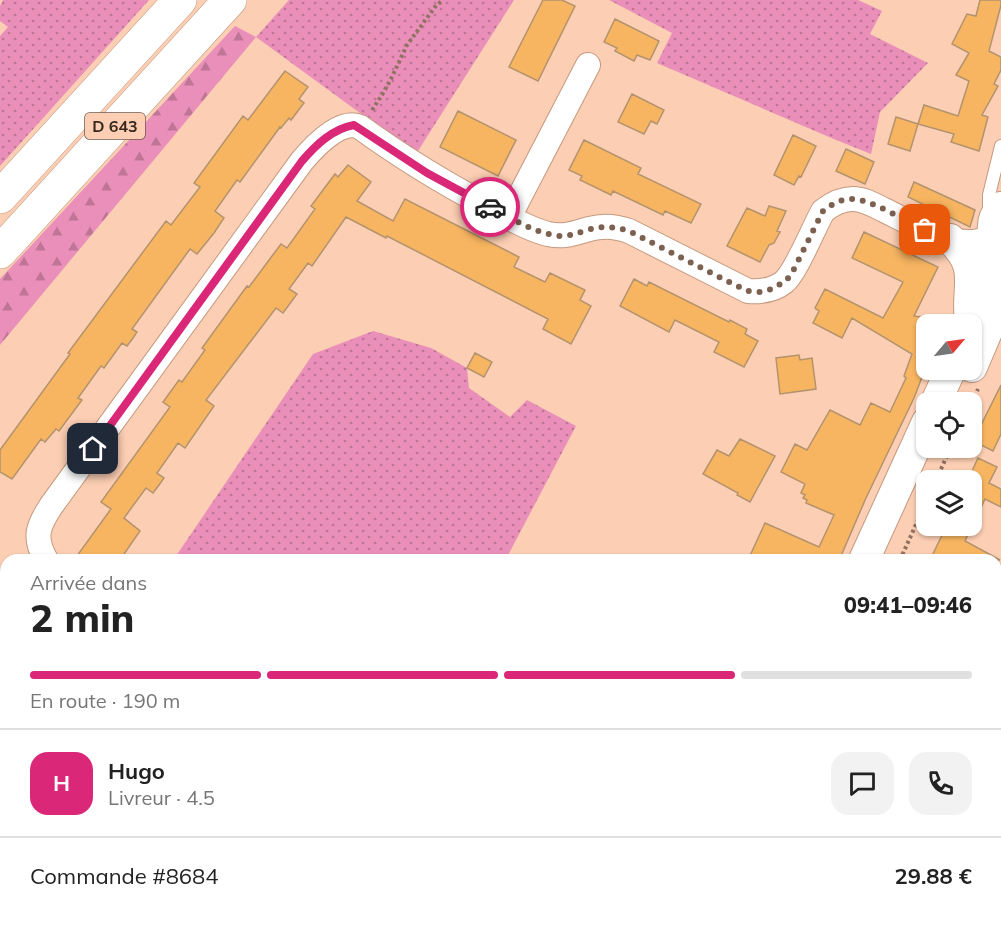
<!DOCTYPE html>
<html lang="fr">
<head>
<meta charset="utf-8">
<style>
  body { margin:0; font-family:Mulish,sans-serif; background:#f2f2f2; color:#222; height:100vh; display:flex; flex-direction:column; font-size:22px; white-space:nowrap }
  * { box-sizing:border-box; margin:0 }
  p { font-size:20px; color:#767676 }
  .icon { flex:none; width:33px; height:33px; fill:none; stroke:currentColor; stroke-width:2; stroke-linecap:round; stroke-linejoin:round }
  .map { position:relative; flex:1; overflow:hidden }
  .panel { position:absolute; left:0px; top:554px; width:1002px; height:374px; display:flex; flex-direction:column; background:#fff; border-radius:18px 18px 0 0; box-shadow:0 2px 4px #0004 }
  .panel>* { flex:none }
  .needle { width:39px; rotate:61deg }
  .buttons { position:absolute; left:916px; top:314px; display:grid; gap:12px }
  .buttons a { display:grid; place-items:center; width:66px; height:66px; border-radius:12px; background:#fff; box-shadow:0 2px 4px #0004; font-size:30px }
  .pin { position:absolute; display:grid; place-items:center; width:51px; height:51px; color:#fff; margin:-26px; border-radius:12px; box-shadow:0 3px 9px #0006 }
  .courier { position:absolute; display:grid; place-items:center; width:60px; height:60px; margin:-30px; border:4px solid #db2777; border-radius:50%; background:#fff; color:#222; box-shadow:0 2px 8px #0007 }
  .summary em { font-style:normal; font-weight:800 }
  .summary div { display:flex; flex-direction:column-reverse }
  .summary { display:flex; align-items:center; justify-content:space-between; height:102px; padding:0 30px }
  h1 { font-size:39px; font-weight:800; line-height:45px }
  .bar { display:grid; grid-template-columns:repeat(4,1fr); gap:9px 6px; align-content:center; height:72px; padding:0 30px }
  .bar i { height:8px; border-radius:4px; background:#e0e0e0 }
  .bar .current { background:#db2777 }
  .bar p { grid-column:span 4 }
  .line { display:flex; align-items:center; gap:15px; padding:0 30px; border-top:2px solid #e0e0e0 }
  .line div { flex:1 }
  .round { display:grid; place-items:center; flex:none; width:63px; height:63px; border-radius:18px; background:#f2f2f2 }
  .map>svg:first-child { display:block }
</style>
</head>
<body>
<div class="map">
<svg width="1001" height="926" viewBox="0 0 1001 926">
  <defs>
    <pattern id="grass-dots" width="8" height="8" patternUnits="userSpaceOnUse" patternTransform="scale(1.5)"><rect width="8" height="8" fill="#ea8fb9"/><path d="M2 2h.1M6 6h.1" fill="none" stroke="#be7596" stroke-width="1.8" stroke-linecap="round"/></pattern>
    <pattern id="forest-firs" width="22" height="20" patternUnits="userSpaceOnUse" patternTransform="scale(1.5)"><rect width="22" height="20" fill="#ea8fb9"/><path d="M5 1l3.5 6h-7zM16 11l3.5 6h-7z" fill="#be7596"/></pattern>
  </defs>
  <rect width="100%" height="100%" fill="#fcceb3"/>
  <!-- grass -->
  <path fill="url(#grass-dots)" d="M3,0H149L0,166V36L8,27L0,21V6Z
    M289,0H514L416,154L256,37Z
    M609,0H858L882,11L870,34L928,63L880,112L871,154L829,137L657,63L672,33Z
    M373,331L431,348L467,368L469,388L510,417L527,400L576,426L506,559H174L313,354Z"/>
  <!-- forest -->
  <path fill="url(#forest-firs)" d="M235,26L256,37L0,345V279Z"/>
  <!-- green -->
  <path fill="#ea8fb9" d="M996,761L1001,764V926H762L764,921H996Z"/>
  <!-- building -->
  <path fill="#f7b561" stroke="#b2936e" stroke-width="1.5" d="M543,0H562L575,6L538,81L509,67Z
    M980,0H1001V5L989,51L1001,57V70L994,84L998,86L982,115L988,117L979,151L951,142L954,134L918,124L924,105L958,116L969,81L956,75L969,53L952,44L967,14L976,16Z
    M615,19L659,41L650,60L637,55L634,61L615,51L617,48L604,42Z
    M285,71L308,87L299,99L304,103L291,120L289,118L281,128L280,127L240,182L237,180L215,211L224,218L214,233L197,254L190,249L132,329L137,332L133,338L127,346L122,343L104,368L101,366L78,398L82,400L59,431L56,429L45,442L41,439L12,479L0,472V450L70,354L68,353L166,221L171,225L200,187L194,183L243,116L248,120Z
    M632,94L664,110L657,124L651,121L644,134L618,122Z
    M458,111L516,140L498,176L440,147Z
    M896,117L918,124L910,151L888,144Z
    M793,135L816,146L801,177L799,176L794,185L774,175Z
    M584,140L641,168L638,174L701,204L691,223L665,211L663,215L613,191L611,195L580,180L582,176L569,170Z
    M846,149L874,162L865,184L836,171Z
    M348,165L371,182L357,201L393,221L405,199L519,257L514,267L545,282L550,273L585,290L580,300L591,306L571,344L543,329L548,319L387,236L386,238L346,217L312,266L308,263L289,289L297,294L283,313L276,308L206,400L214,406L185,448L178,443L157,473L164,478L159,485L153,493L146,488L124,518L140,531L120,560H74L111,509L101,502L170,407L163,402L179,380L182,382L205,350L202,348L247,286L249,287L281,244L287,248L315,209L311,206L335,174L338,177Z
    M914,182L975,210L970,227L908,197Z
    M769,206L786,211L777,231L780,232L774,243L769,245L760,262L727,246L747,208L765,216Z
    M864,232L938,267L914,316L927,318V364L914,398L866,498L841,556L847,560H748L765,523L819,547L834,515L806,503L807,500L803,498L805,495L801,493L805,484L781,472L795,444L807,450L830,410L860,425L871,403L890,412L906,378L904,376L912,354L852,318L842,338L813,323L819,311L815,308L825,289L883,318L903,282L852,258Z
    M634,279L647,286L649,282L729,322L730,320L747,329L745,334L758,341L744,367L714,352L719,342L675,320L669,332L620,306Z
    M475,353L492,362L484,377L467,368Z
    M799,355L800,360L812,358L816,389L780,394L776,358Z
    M1001,385V434L993,451L973,441Z
    M740,439L775,456L750,502L737,495L738,493L703,474L717,450L729,456Z
    M978,458L997,467L989,483L1001,489V507L985,499L965,541L1000,560H930L947,525H972V471Z"/>
  <g fill="none" stroke-linecap="round" stroke-linejoin="round">
    <!-- service casing -->
    <g stroke="#c4997f" stroke-width="14">
      <path id="service" d="M989,212V195L1001,146"/>
    </g>
    <!-- minor casing -->
    <g stroke="#c4997f" stroke-width="26">
      <path id="minor" d="M509,217L588,65
        M46,560C33,537 38,526 51,506L302,161C313,148 340,118 360,127C401,157 444,183 489,207C508,217 528,229 548,234C571,239 582,228 602,227C612,226 620,228 629,231L748,291C761,292 774,290 784,282C796,272 814,227 823,211C832,204 841,199 853,199C864,199 874,205 884,210C909,222 943,243 971,242C979,242 986,239 993,236
        M996,630L1001,633
        M0,734L6,727
        M650,921L665,926"/>
    </g>
    <!-- tertiary casing -->
    <g stroke="#c4997f" stroke-width="32">
      <path id="tertiary" d="M1001,207C990,220 990,235 1001,248
        M950,239C982,269 965,285 970,322
        M977,305L991,269L996,242
        M972,367L1001,299
        M936,402L951,369
        M864,560L927,422
        M0,879L6,884
        M51,921L56,926
        M739,926L741,921"/>
    </g>
    <!-- trunk casing -->
    <g stroke="#c4997f" stroke-width="34">
      <path id="trunk" d="M0,197L180,0
        M0,252L230,0"/>
    </g>
    <!-- path -->
    <path stroke="#907260" stroke-width="4" stroke-dasharray="3 3" stroke-linecap="butt" d="M372,110L382,95L392,77L407,45L435,7L443,0
      M972,402L978,389
      M936,480L951,447
      M900,560L927,500
      M996,767L1001,769
      M706,926L707,921
      M797,926L799,921"/>
    <!-- service -->
    <use href="#service" stroke="#fff" stroke-width="12"/>
    <!-- minor -->
    <use href="#minor" stroke="#fff" stroke-width="24"/>
    <!-- tertiary -->
    <use href="#tertiary" stroke="#fff" stroke-width="30"/>
    <!-- trunk -->
    <use href="#trunk" stroke="#fff" stroke-width="33"/>
  </g>
  <g fill="none" stroke-linecap="round" stroke-linejoin="round">
    <!-- done -->
    <path stroke="#7c6151" stroke-width="6" stroke-dasharray="0 10.8" d="M490,207C511,218 541,237 565,236C573,235 580,232 588,230C602,225 615,227 629,231L733,284L748,291L760,292L769,290L786,281L793,271L823,211C832,204 842,198 854,199C872,200 907,222 925,230"/>
    <!-- route -->
    <path stroke="#db2777" stroke-width="8" d="M93,449L302,161C316,145 332,129 354,125L427,173L490,207"/>
  </g>
  <g text-anchor="middle" dominant-baseline="central" stroke-width="4.5" stroke-linejoin="round" paint-order="stroke">
    <!-- shield labels -->
    <rect fill="#fcceb3" stroke="#725849" stroke-width="1.5" x="85" y="113" width="60" height="26" rx="4.5"/>
    <g font-size="16" font-weight="bold" fill="#37261c">
      <text x="115" y="126">D 643</text>
    </g>
  </g>
</svg>
<div class="buttons">
<a><svg class="needle" viewBox="-14 -14 28 28"><path d="M0-13l5 13h-10z" fill="#e53935"/><path d="M0 13l5-13h-10z" fill="#767676"/></svg></a>
<a><svg class="icon" aria-label="locate" viewBox="0 0 24 24"><circle cx="12" cy="12" r="6"/><path d="M12 2v4M12 18v4M2 12h4M18 12h4"/></svg></a>
<a><svg class="icon" aria-label="layers" viewBox="0 0 24 24"><path d="M12 4l9 5-9 5-9-5zM3 14l9 5 9-5"/></svg></a>
</div>
<div class="pin" style="left:925px;top:230px;background:#ea580c"><svg class="icon" aria-label="bag" viewBox="0 0 24 24"><path d="M5 8h14l-1 12H6zM9 8a3 3 0 0 1 6 0"/></svg></div>
<div class="pin" style="left:93px;top:449px;background:#1f2937"><svg class="icon" aria-label="home" viewBox="0 0 24 24"><path d="M3 11l9-7 9 7M6 9v11h12V9"/></svg></div>
<div class="courier" style="left:490px;top:207px"><svg class="icon" aria-label="car" viewBox="0 0 24 24"><path d="M5 17H2v-5l4-1 3-4h7l3 4 3 1v5h-3M9 17h6M6 11h13"/><circle cx="7" cy="17" r="2"/><circle cx="17" cy="17" r="2"/></svg></div>
<section class="panel">
<div class="summary"><div><h1>2 min</h1><p>Arrivée dans</p></div><em>09:41–09:46</em></div>
<div class="bar"><i class="current"></i><i class="current"></i><i class="current"></i><i></i><p>En route · 190 m</p></div>
<div class="line" style="height:108px"><b class="round" style="background:#db2777;color:#fff">H</b><div><b>Hugo</b><p>Livreur · 4.5</p></div><a class="round"><svg class="icon" aria-label="chat" viewBox="0 0 24 24"><path d="M4 5h16v11H9l-5 4z"/></svg></a><a class="round"><svg class="icon" aria-label="phone" viewBox="0 0 24 24"><path d="M5 4h4l2 5-3 2q2 4 5 5l2-3 5 2v4C11 20 4 13 5 4z"/></svg></a></div>
<div class="line" style="height:78px"><div>Commande #8684</div><b>29.88 €</b></div>
</section>
</div>
</body>
</html>
